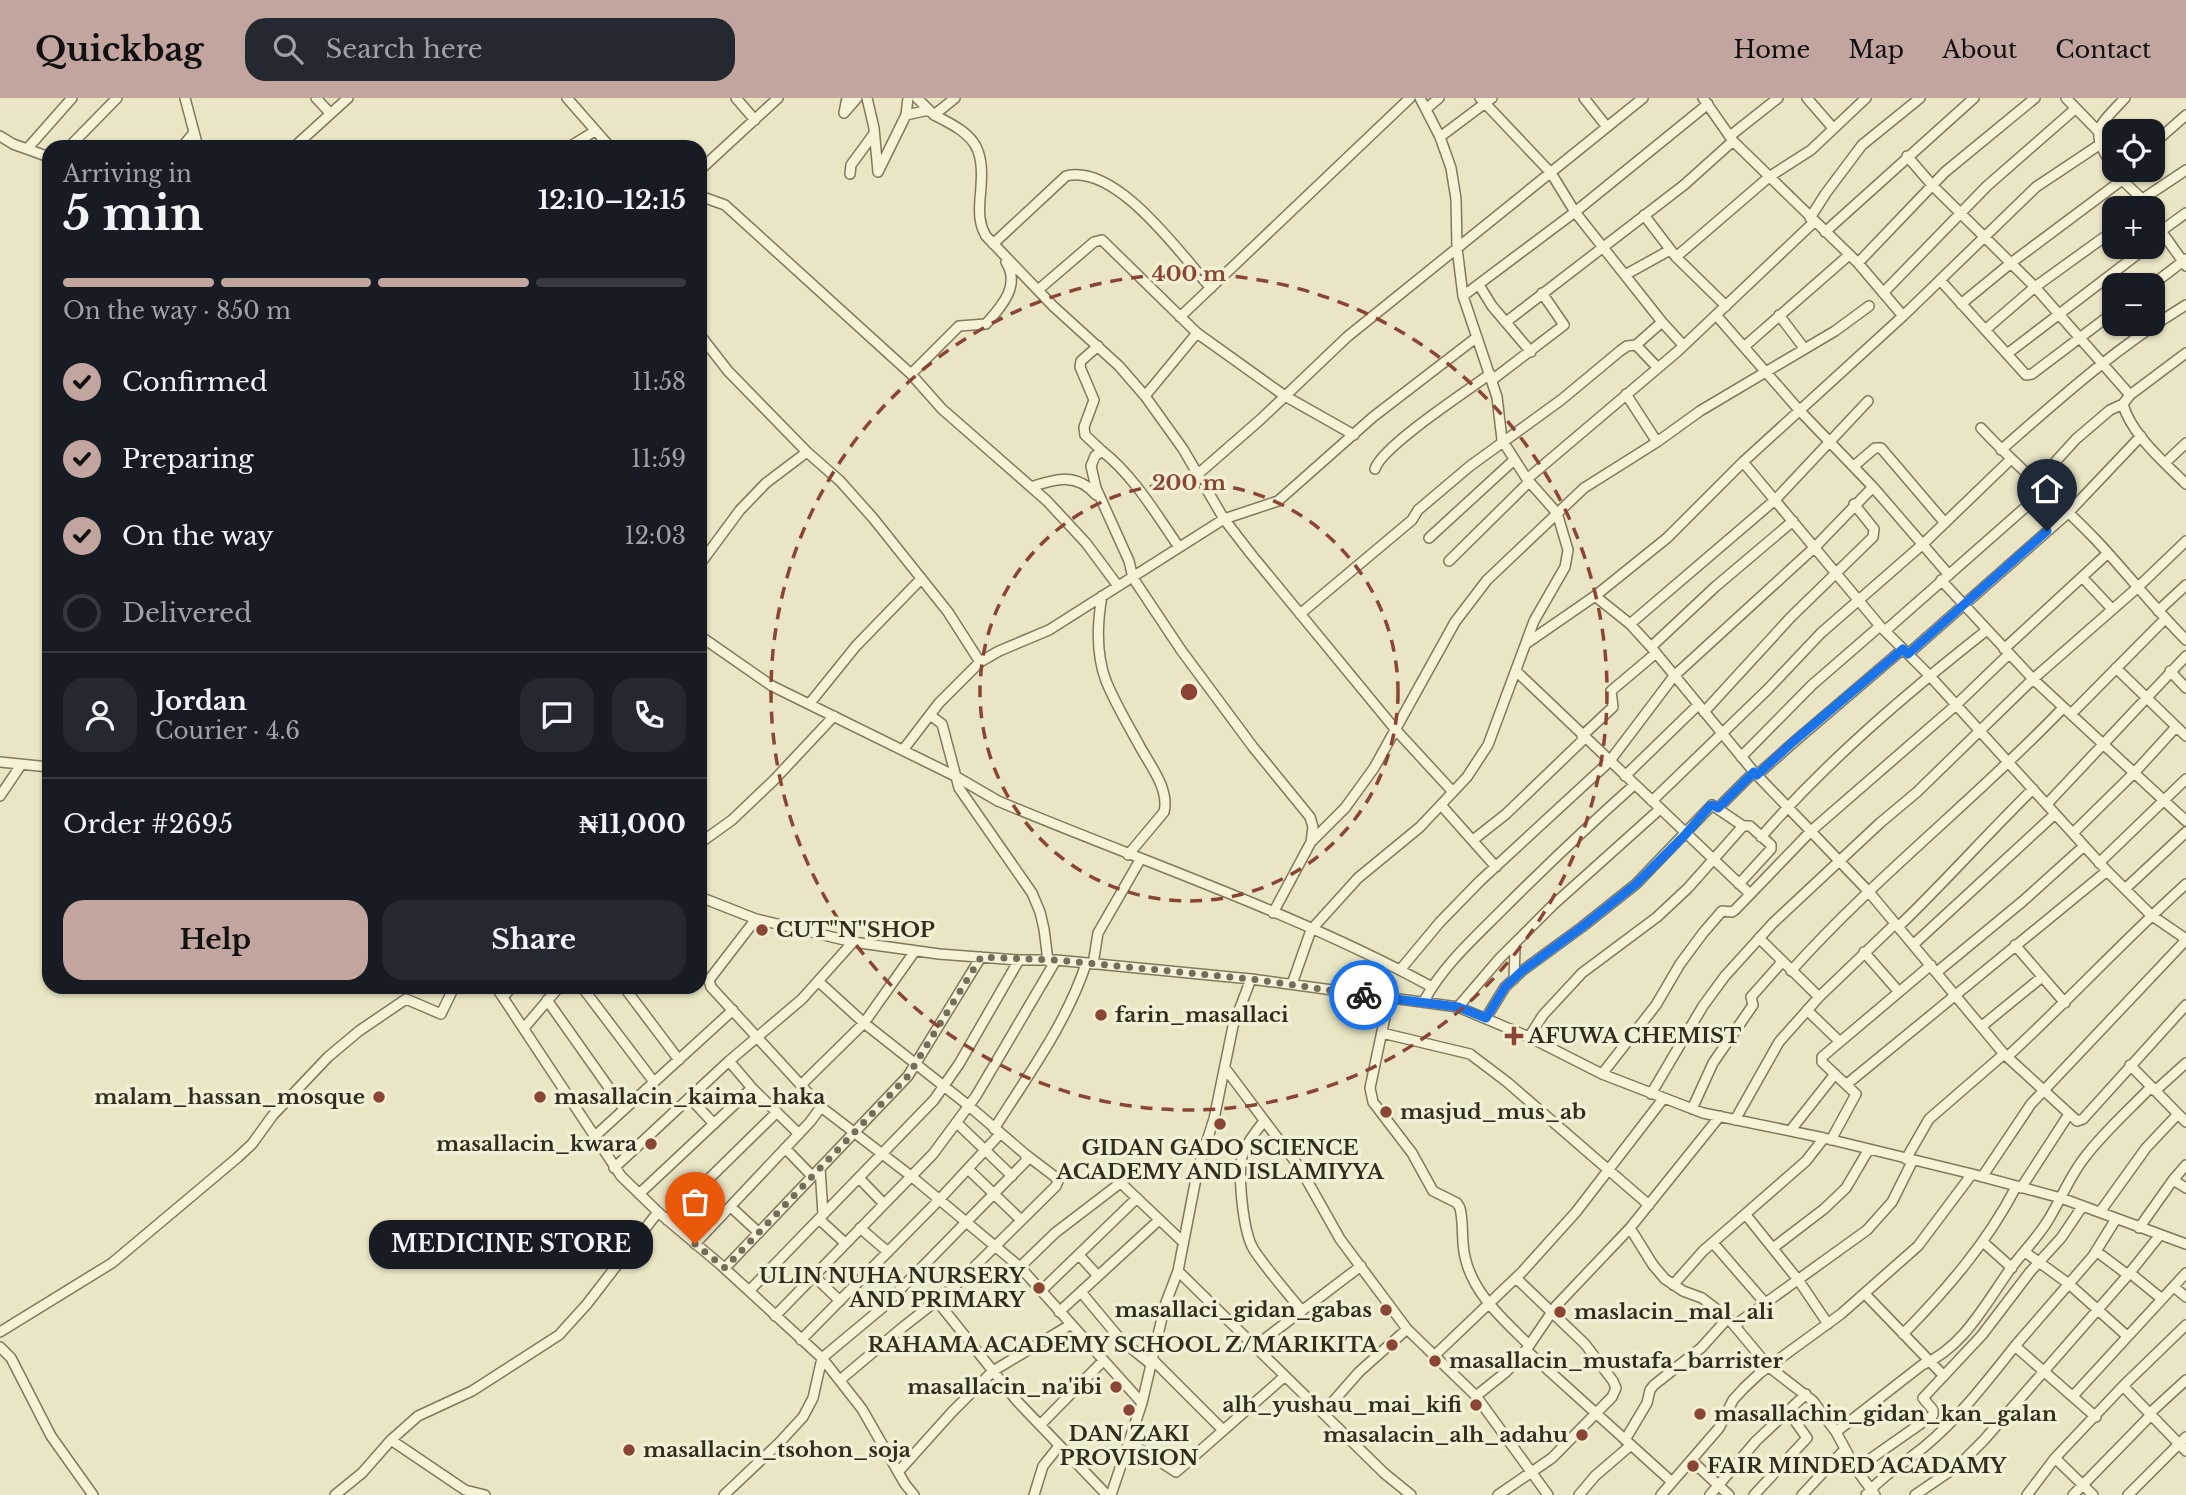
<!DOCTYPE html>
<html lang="en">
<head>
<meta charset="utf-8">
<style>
  body { margin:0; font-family:"Libre Baskerville",serif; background:#242831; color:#f1f3f6; height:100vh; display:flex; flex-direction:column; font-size:26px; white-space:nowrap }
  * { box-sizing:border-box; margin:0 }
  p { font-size:23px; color:#9ea1a6 }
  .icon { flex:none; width:38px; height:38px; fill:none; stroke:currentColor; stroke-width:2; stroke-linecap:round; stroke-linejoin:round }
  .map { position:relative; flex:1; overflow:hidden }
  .drawer { position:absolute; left:42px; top:42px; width:665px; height:854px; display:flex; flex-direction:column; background:#171b24; border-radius:21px; box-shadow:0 2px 5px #0004 }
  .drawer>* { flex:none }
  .fabs { position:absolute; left:2102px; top:21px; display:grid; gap:14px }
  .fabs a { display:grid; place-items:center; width:63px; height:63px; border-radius:14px; background:#171b24; box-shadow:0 2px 5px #0004; font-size:35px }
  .pin { position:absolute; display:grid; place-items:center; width:60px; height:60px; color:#fff; margin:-72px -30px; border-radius:50% 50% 50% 0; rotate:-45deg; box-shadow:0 0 7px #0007 }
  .pin .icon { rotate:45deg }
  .courier { position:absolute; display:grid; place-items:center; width:70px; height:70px; margin:-35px; border:5px solid #1a73e8; border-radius:50%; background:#fff; color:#222; box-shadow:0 2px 9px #0007 }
  .bubble { position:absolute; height:49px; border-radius:21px; background:#171b24; box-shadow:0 2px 5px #0004; font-size:23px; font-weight:800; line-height:49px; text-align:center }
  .overview em { font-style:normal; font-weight:800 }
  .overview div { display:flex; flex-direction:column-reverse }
  .overview { display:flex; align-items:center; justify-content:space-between; height:119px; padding:0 21px }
  h1 { font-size:46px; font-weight:800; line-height:52px }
  .bar { display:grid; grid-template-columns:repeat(4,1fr); gap:10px 7px; align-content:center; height:84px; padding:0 21px }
  .bar i { height:9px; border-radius:5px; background:#363941 }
  .bar .current { background:#c3a59f }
  .bar p { grid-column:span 4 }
  .line { display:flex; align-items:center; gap:18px; padding:0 21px; border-top:2px solid #363941 }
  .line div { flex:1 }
  .round { display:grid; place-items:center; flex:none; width:74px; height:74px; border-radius:21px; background:#242831 }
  ol { padding:0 21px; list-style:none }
  li { display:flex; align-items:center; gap:21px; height:77px }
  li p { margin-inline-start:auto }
  li .icon { padding:7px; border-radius:50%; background:#c3a59f; color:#111; stroke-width:4 }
  li:last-child { color:#9ea1a6 }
  li i { width:38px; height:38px; border:4px solid #363941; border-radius:50% }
  .primary-button { display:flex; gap:14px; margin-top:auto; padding:14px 21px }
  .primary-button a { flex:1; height:80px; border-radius:21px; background:#c3a59f; color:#111; font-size:28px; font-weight:800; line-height:80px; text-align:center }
  .primary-button a+a { background:#242831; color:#f1f3f6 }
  header { display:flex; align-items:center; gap:42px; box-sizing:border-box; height:98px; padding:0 35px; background:#c3a59f; color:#111 }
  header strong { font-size:33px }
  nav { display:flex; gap:38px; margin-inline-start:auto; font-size:24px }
  .search { width:490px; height:63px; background:#242831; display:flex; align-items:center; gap:18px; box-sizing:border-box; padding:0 24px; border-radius:21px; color:#9ea1a6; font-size:26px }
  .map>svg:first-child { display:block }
</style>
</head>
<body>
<header>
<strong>Quickbag</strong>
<div class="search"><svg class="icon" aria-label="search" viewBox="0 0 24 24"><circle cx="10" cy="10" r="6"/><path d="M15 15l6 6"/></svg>Search here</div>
<nav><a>Home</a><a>Map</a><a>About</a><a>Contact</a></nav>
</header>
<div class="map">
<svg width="2186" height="1397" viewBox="0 0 2186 1397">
  <rect width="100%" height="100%" fill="#e9e5c5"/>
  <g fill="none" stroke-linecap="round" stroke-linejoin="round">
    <!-- minor casing -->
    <g stroke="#82785d" stroke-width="12">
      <path id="minor" d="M185,0L198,49
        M316,0L330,15
        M567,0L610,49
        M736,0L755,22
        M847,0L844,15L857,0
        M867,0L874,30L878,74L906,17L908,0
        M917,0L934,17L955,0
        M1480,0L1551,75L1575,114L1662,224
        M1584,0L1607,29
        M1703,0L1733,43L1858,165L1903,218
        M1807,0L1833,30
        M2066,0L2098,33
        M1426,11L1439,0
        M906,17L929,12
        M934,17C979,39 985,50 980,101C979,115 979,126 986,138L1053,208L1119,268L1145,298L1183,351L1224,421L1251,456L1395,631L1453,694
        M0,38L13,46L49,59
        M1730,38L1778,0
        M1440,39L1492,0
        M2152,47L2186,17
        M69,49L117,0
        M182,49L193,36
        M294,49L348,0
        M569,49L595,33
        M27,51L72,0
        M1907,58L1932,87L2035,189L2130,297
        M2114,71C2090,32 2095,32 2125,0
        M700,72L778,0
        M850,76L851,67L873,37
        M2120,80L2139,98L2146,110
        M700,98L725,107L911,276L942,311L1047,403L1086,445L1118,488
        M2141,102L2186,72
        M1644,117L1676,159L1726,208
        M1810,120L1826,95L1862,47L1920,0
        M2152,120L2186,168
        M2161,133L2186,115
        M1825,134L1974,0
        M2152,145L2164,137
        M993,146L1066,78C1117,65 1181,157 1211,190
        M1676,159L1769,79L1811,52L1866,0
        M1858,165L1945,74L2035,0
        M1625,177L1670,152
        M1940,182L2026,277L2032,276L2114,214
        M1479,187L1492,208L1531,254
        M2152,187L2186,161
        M1038,192L1094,144L1102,142L1197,235L1285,298L1354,337
        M1883,195L1987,88L2075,11
        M1463,198L1575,114L1708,6
        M1961,206L2011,165L2122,82
        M1716,217L1799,312L1873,389L1949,477
        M1779,217L1804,250
        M1180,219L1410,0
        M1506,224L1684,87L1733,43
        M1985,232L2035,189L2114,132
        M700,237L728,273L807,354L840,383L873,420L948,514L980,564
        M1636,247L1662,224L1683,247
        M1098,248L1081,263L1080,269L1094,302L1084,329L1085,337L1102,353
        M1745,248L1849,157
        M2007,256L2147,149
        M911,276L959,228L986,226C1001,209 1021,188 1006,164
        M1492,282L1564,227L1542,195
        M1626,296L1657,344
        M1145,298L1197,235
        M2123,306C2130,335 2165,365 2186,386
        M1981,330C2018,370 2059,403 2096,442C2127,475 2154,510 2186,542
        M2001,352C2060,300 2118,248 2186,207
        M1743,364L1880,528L1929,577L2107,773L2151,817L2186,841
        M2165,365L2186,345
        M1854,368L1875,350H1881L1945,425
        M1375,371C1381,349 1467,293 1490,276
        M1197,377L1261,321L1347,239L1643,0
        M1527,381L1678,253L1814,124
        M2037,384L2076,341L2110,312L2123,306L2130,297L2186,255
        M1031,389C1056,381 1077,374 1096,397
        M1429,440L1514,362
        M1179,449C1156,416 1134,378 1102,353L1095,358L1091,368L1096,390L1129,463L1133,480L1181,552L1253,649L1310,719L1313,729L1311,744
        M1449,463L1529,384
        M700,466L740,412L766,385L807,354
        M2082,479L2112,511
        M1941,482L2033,581L2186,723
        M1102,498C1097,526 1096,556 1106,583C1115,605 1127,625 1138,645C1148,665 1170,690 1164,714L1128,757
        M1595,498L1630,526L1651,549L1754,674L1869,794L2004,956L2075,1021L2077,1023L2083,1021L2186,907
        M2158,513L2186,487
        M1300,516L1412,422L1418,412L1470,368L1561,302L1620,253L1627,248L1636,247L1657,269
        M1630,526L1775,402L1868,303
        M1885,533L2045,392
        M700,538L772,588L955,678L998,703C1143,764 1294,814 1432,889
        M1527,545L1595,498L1667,440L1743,364L1903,218L2036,89L2099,47
        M1651,549L1715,489L1793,423
        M2004,551L2108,455
        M1908,556L2068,415L2141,338
        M2116,570L2186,638
        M1516,573L1750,796
        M2170,573L2186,590
        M810,605L856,548L921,481
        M1704,614L1791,519L1873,439L1874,431L1854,406
        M2071,616L2165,521
        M930,617L942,626L959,690L1032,795L1040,814L1044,831L1048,863
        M1582,638L1613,609L1611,593L1656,555
        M903,652L939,605L980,564L999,553L1049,532L1224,421L1278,403L1373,319L1477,239
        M1741,659L1812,587L1880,528
        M0,664L49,669
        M1757,677L1794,644L1903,551
        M1625,678L1698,607
        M0,698L21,667
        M1652,703L1768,591L1821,535L1923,446L2010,362
        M2047,706L2186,558
        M1441,707L1496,769
        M1718,710L1754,674
        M2073,735L2135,674L2176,629
        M1761,739C1828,662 1907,595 1987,532
        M1473,742L1506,716L1585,640
        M700,745L732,722L774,682L834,618
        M2099,765L2186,681
        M2125,791L2186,734
        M700,799L756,821L853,844L939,856L1019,862H1056L1251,881L1458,909L1529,939L1602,976L1703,1015L1824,1040L1972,1076L2061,1100L2186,1146
        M1273,815L1311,744L1345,710L1374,670L1455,524L1487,482L1584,390L1657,344L1700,313L1835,233L1869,208
        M756,821L709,882L711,889L821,1009L911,1078L1020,1169L1142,1305
        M1898,829C1945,784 1987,736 2033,691
        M1759,840L1819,899
        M1914,846L2055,716
        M2015,847L2065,905
        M1864,854L1899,894
        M1093,866L1098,835L1140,762
        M1400,872L1440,824L1480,783L1609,664L1674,578L1815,449L1873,389
        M1791,873C1875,779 1976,701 2063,610
        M1937,874L2023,803L2084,748
        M1514,881L1515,850
        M1292,886L1311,832L1358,780L1420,729L1467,679L1488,647L1534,523L1565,469L1568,452L1557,415L1527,381L1502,342L1497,299L1463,198L1457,150L1456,101L1451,70L1440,39L1420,0
        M496,889L621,1078L658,1114L722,1168L822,1260L862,1311L905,1386L914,1397
        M582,889L654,984
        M624,889L679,962
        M503,899L512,889
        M1389,900L1370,990L1373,1004L1412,1055L1433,1093L1457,1105L1460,1110C1464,1126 1461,1143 1465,1159C1473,1196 1504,1222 1529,1247
        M547,902L624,1011
        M1424,903C1443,868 1473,841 1501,813C1544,770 1588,728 1634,687
        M1458,909L1500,860L1553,807L1660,711
        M1807,912L1839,943
        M1486,920L1505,889L1522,873L1582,829L1636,786L1712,707L1743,728H1750L1771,747V751L1739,786
        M1982,928L2042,879
        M524,930L559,889
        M1382,935L1470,956L1507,984L1649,1107
        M1529,939L1543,917L1582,875L1657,819L1688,790L1743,728
        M2008,958C2069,902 2125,841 2186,786
        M729,963L752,990L799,1036
        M2130,967L2186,1024
        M1225,970L1300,1070L1340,1141L1407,1231L1476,1298L1548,1397
        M1602,976L1656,907L1680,866L1703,835L1722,813L1732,814L1735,812L1811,733L1956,607L2009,556
        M1847,986L2107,773
        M801,987L864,925L915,853
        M2155,993L2186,965
        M1651,996L1703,908L1725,878L1773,825L1880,725L1917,694L2033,581L2137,490L2186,443
        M690,1000L714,1026
        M1692,1011L1713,965L1753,907L1751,899L1782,864
        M1735,1022L1779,944L1819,899L1895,826
        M1264,1023C1256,1033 1248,1043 1243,1055C1237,1075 1243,1135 1254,1152C1268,1173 1286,1193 1302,1213
        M957,1025L1012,1078
        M994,1031C1028,977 1066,926 1086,866
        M1790,1033L1835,976
        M594,1039L733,912
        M1831,1042L1856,996L1822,964V959L1931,867
        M785,1050L812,1078
        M1906,1061L1929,1021L2004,956
        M614,1070L729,963L802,901L853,844
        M820,1070L823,1116
        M968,1071L1021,1122
        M1982,1079L2031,1006L2186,842
        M859,1080L884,1106
        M2173,1082L2186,1090
        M2021,1090L2069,1016
        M639,1096L752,990
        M731,1109L759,1135
        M2100,1114L2146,1050L2178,1016
        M1746,1117L1799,1183L1828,1226
        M819,1121L845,1145
        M667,1122L777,1014
        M860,1130L888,1154
        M1630,1130L1653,1167L1665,1181L1683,1193L1702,1200L1728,1220L1769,1269L1813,1303L1836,1334L1856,1371L1875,1397
        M2139,1130L2173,1082L2186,1067
        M1983,1144L2012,1170
        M1713,1145L1766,1206
        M695,1146L810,1024L821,1009
        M1773,1150L1824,1111L1846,1090L1869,1051
        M2096,1153L2128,1177
        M2025,1154L2069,1186L2127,1238
        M1079,1157L1098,1178
        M1020,1169L1055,1135L1119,1086L1123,1087L1183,1144
        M725,1170L908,978L981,859
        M1178,1173L1384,1375L1411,1397
        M2130,1175L2162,1201
        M814,1178L840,1203
        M1673,1187L1703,1153L1806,1063L1824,1040
        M2174,1189L2186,1199
        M749,1193L934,1002L959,966L1019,862
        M1041,1193L1137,1100
        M1081,1194L1121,1242L1152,1267
        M1865,1196L1944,1278
        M937,1203L1017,1303L1107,1397
        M1059,1214L1159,1122
        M775,1218L933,1056L976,998L1056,862
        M1735,1227L1867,1132L1892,1104L1913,1062
        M0,1234L112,1165L237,1060L252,1046L273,1017L328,959L359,933L406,901L441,916L454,889
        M1903,1236C1947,1191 1987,1145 2016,1089
        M801,1242L938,1103L1000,1036
        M0,1249L11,1260L51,1338L93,1397
        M1254,1249L1361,1168
        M1526,1252L1672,1384
        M1434,1258L1522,1174L1576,1114L1663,1001
        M1153,1262L1222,1331
        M840,1282L903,1229L953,1190L1056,1088L1058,1083L1054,1078L1025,1056
        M2123,1288L2186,1353
        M1476,1298L1506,1274L1526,1252L1556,1208L1630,1130L1720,1018
        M2073,1298L2186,1175
        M1323,1315L1359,1274L1407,1231
        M2150,1315L2186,1282
        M2096,1319L2015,1248L2093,1158L2116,1121
        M1040,1327L1103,1263
        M1836,1334L1922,1267C1964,1249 1985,1206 2011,1170C2023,1154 2037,1140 2047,1124C2061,1102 2069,1079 2085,1059C2104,1034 2129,1012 2151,989
        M391,1342L465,1392L485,1397
        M1625,1342L1647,1305L1650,1292L1654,1287L1701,1250L1728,1220
        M1129,1344L1176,1374L1285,1278
        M2055,1360L2093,1397
        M1692,1363L1729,1397
        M1856,1371L1933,1317V1312L1923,1300L1982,1237L2030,1174L2061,1140L2082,1109
        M899,1373L952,1314L993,1273L1070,1227
        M335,1397L362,1375L391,1342L418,1318L472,1293L559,1237L587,1206L658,1114
        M724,1397L779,1345L803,1319L813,1300L822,1260L882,1210L1027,1062L1025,1056L969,1008L864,925L818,883
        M1034,1397L1043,1368L1059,1348
        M1111,1397L1142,1305L1165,1207L1178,1173L1198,1070L1214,1021L1233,928L1251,881
        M1498,1397L1552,1360L1612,1299L1616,1290L1613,1283L1585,1246L1516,1180
        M1579,1397L1595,1378L1631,1347
        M1661,1397L1719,1330L1733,1302L1744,1290L1760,1275L1841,1216L1918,1148L1972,1076
        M1710,1397L1756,1343L1806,1296
        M1754,1397L1807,1340L1788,1313
        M1802,1397L1845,1351
        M1866,1397C1883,1377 1904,1365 1924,1349C1959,1320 1987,1283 2015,1248
        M1915,1397L1959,1367L1984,1342L2128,1177L2160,1137
        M2027,1397L2055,1360L2123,1288L2186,1227
        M2073,1397L2151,1317
        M2128,1397L2186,1339"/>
    </g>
    <!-- minor -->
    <use href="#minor" stroke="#f5f2d7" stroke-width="9"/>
  </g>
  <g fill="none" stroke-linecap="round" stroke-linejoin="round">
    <!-- done -->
    <path stroke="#736d59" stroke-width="7" stroke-dasharray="0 12.6" d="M695,1146L725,1170L908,978L981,859L1056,862L1251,881L1364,897"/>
    <!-- route -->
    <path stroke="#1a73e8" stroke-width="9" d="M1364,897L1458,909L1486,920L1505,889L1522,873L1582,829L1636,786L1685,737L1710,708L1713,707L1718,710L1754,674L1757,677L1794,643L1903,551L1908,556L2047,433"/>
  </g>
  <!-- distance rings -->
  <g fill="none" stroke="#8a4534" stroke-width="3.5" stroke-dasharray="12 9">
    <circle cx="1189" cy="594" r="209"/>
    <circle cx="1189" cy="594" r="418"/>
  </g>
  <!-- markers -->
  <g fill="#8a4534" stroke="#f1efd4" stroke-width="2.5">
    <circle cx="762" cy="832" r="7"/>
    <circle cx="1101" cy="917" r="7"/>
    <path d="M1510.5 927.5h7v7h7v7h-7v7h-7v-7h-7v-7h7z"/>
    <circle cx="379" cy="999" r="7"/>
    <circle cx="540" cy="999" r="7"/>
    <circle cx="1386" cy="1014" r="7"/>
    <circle cx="1220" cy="1026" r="7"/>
    <circle cx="651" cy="1046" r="7"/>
    <circle cx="1039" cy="1190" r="7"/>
    <circle cx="1386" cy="1212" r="7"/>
    <circle cx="1560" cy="1214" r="7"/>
    <circle cx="1392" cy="1247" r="7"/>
    <circle cx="1435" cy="1263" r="7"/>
    <circle cx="1116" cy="1289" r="7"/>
    <circle cx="1476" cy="1307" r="7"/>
    <circle cx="1129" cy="1312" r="7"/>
    <circle cx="1700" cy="1316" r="7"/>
    <circle cx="1582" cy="1337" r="7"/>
    <circle cx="629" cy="1352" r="7"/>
    <circle cx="1693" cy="1368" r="7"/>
  </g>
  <g text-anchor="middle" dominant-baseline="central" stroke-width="7" stroke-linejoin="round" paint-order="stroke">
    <!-- poi labels -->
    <g font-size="21" font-weight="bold" fill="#332d1f" stroke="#f1efd4" text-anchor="start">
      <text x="776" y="832">CUT''N''SHOP</text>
      <text x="1115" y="917">farin_masallaci</text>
      <text x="1528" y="938">AFUWA CHEMIST</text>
      <text x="365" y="999" text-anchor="end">malam_hassan_mosque</text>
      <text x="554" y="999">masallacin_kaima_haka</text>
      <text x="1400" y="1014">masjud_mus_ab</text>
      <text x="637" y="1046" text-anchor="end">masallacin_kwara</text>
      <text x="1220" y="1050" text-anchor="middle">GIDAN GADO SCIENCE<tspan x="1220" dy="24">ACADEMY AND ISLAMIYYA</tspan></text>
      <text x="1025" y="1178" text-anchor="end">ULIN NUHA NURSERY<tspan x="1025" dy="24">AND PRIMARY</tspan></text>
      <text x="1372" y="1212" text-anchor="end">masallaci_gidan_gabas</text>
      <text x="1574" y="1214">maslacin_mal_ali</text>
      <text x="1378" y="1247" text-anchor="end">RAHAMA ACADEMY SCHOOL Z/MARIKITA</text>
      <text x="1449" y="1263">masallacin_mustafa_barrister</text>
      <text x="1102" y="1289" text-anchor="end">masallacin_na'ibi</text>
      <text x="1462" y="1307" text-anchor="end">alh_yushau_mai_kifi</text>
      <text x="1714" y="1316">masallachin_gidan_kan_galan</text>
      <text x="1129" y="1336" text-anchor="middle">DAN ZAKI<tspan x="1129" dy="24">PROVISION</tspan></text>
      <text x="1568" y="1337" text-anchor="end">masalacin_alh_adahu</text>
      <text x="643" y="1352">masallacin_tsohon_soja</text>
      <text x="1707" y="1368">FAIR MINDED ACADAMY</text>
    </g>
  </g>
  <circle cx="1189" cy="594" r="10" fill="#8a4534" stroke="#f1efd4" stroke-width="3.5"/>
  <g font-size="21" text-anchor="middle" font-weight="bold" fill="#8a4534" stroke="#f1efd4" stroke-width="7" stroke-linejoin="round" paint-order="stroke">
    <text x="1189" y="183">400 m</text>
    <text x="1189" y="392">200 m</text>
  </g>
</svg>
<div class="fabs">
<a><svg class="icon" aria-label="locate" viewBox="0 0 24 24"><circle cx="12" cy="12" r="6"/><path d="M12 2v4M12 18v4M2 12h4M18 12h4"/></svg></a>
<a>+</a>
<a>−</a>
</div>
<div class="pin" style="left:695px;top:1146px;background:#ea580c"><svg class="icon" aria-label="bag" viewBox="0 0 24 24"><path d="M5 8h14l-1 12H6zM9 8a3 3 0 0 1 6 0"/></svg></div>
<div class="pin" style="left:2047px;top:433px;background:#1f2937"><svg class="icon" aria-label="home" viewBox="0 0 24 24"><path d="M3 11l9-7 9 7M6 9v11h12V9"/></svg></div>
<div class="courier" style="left:1364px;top:897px"><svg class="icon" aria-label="bike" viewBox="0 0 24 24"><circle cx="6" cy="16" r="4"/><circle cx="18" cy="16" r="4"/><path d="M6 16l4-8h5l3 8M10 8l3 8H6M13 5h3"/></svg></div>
<div class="bubble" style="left:369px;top:1122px;width:284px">MEDICINE STORE</div>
<section class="drawer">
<div class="overview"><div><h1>5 min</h1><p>Arriving in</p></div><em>12:10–12:15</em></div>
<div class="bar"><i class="current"></i><i class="current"></i><i class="current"></i><i></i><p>On the way · 850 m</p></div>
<ol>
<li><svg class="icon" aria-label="check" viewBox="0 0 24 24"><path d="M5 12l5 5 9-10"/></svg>Confirmed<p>11:58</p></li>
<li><svg class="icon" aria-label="check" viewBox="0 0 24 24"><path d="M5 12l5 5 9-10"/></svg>Preparing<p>11:59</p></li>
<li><svg class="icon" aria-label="check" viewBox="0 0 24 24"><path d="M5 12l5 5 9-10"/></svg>On the way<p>12:03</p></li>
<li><i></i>Delivered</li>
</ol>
<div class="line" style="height:126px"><a class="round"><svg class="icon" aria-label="person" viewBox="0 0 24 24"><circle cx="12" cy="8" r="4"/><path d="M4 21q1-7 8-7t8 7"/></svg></a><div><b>Jordan</b><p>Courier · 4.6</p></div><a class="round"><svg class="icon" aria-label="chat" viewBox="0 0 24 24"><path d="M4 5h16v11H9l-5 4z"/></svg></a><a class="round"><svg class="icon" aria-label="phone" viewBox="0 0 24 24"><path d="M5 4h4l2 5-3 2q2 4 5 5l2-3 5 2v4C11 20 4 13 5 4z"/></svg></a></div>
<div class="line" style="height:91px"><div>Order #2695</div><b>₦11,000</b></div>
<div class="primary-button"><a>Help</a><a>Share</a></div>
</section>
</div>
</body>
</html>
